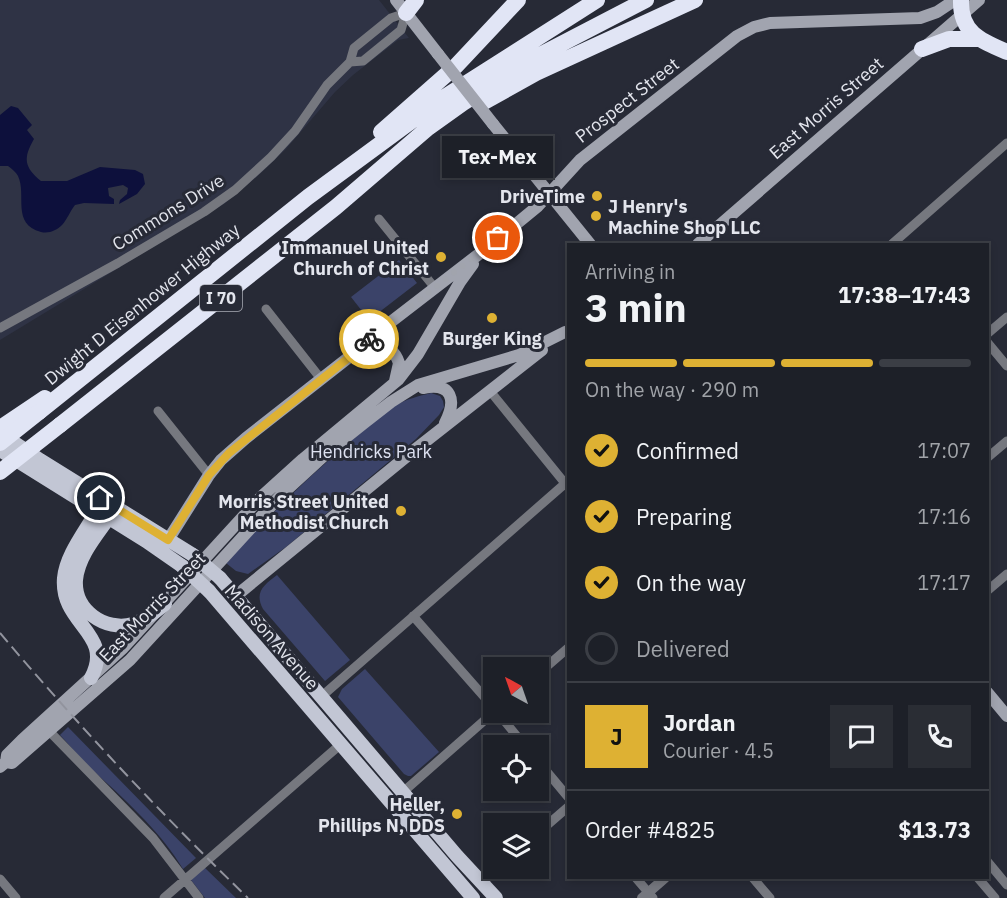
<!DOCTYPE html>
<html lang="en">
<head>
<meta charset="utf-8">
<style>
  body { margin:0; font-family:"IBM Plex Sans",sans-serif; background:#2a2d34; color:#f1f3f6; height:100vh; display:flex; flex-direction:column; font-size:22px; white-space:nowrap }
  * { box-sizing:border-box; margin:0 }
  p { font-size:20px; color:#a0a3a8 }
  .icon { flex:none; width:33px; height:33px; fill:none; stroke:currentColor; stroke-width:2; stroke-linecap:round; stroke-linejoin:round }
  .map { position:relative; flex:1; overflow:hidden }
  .drawer { position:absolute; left:567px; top:243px; width:422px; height:636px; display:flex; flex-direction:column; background:#1d2028; border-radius:0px; box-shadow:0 3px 9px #0003,0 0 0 2px #3b3e45 }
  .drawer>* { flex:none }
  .needle { width:39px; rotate:320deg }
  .buttons { position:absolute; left:483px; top:657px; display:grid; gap:12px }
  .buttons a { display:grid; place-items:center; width:66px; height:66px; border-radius:0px; background:#1d2028; box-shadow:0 3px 9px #0003,0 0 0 2px #3b3e45; font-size:30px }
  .pin { position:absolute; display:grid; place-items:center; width:51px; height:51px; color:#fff; margin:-26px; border:3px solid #fff; border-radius:50%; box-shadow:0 2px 6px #0007 }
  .courier { position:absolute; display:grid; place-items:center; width:60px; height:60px; margin:-30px; border:4px solid #deb133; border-radius:50%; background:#fff; color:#222; box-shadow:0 2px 8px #0007 }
  .bubble { position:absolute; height:42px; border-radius:0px; background:#1d2028; box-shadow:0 3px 9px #0003,0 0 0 2px #3b3e45; font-size:20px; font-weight:800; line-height:42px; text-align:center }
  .overview em { font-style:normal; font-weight:800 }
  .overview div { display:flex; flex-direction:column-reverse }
  .overview { display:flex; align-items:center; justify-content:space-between; height:102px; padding:0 18px }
  h1 { font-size:39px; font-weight:800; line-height:45px }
  .bar { display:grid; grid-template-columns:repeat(4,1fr); gap:9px 6px; align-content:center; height:72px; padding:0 18px }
  .bar i { height:8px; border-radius:4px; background:#3b3e45 }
  .bar .on { background:#deb133 }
  .bar p { grid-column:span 4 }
  .line { display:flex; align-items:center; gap:15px; padding:0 18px; border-top:2px solid #3b3e45 }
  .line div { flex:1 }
  .round { display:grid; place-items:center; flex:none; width:63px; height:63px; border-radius:0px; background:#2a2d34 }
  ol { padding:0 18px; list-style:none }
  li { display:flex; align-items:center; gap:18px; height:66px }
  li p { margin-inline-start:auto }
  li .icon { padding:6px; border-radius:50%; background:#deb133; color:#111; stroke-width:4 }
  li:last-child { color:#a0a3a8 }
  li i { width:33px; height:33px; border:3px solid #3b3e45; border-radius:50% }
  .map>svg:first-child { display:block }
</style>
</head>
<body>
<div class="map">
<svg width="1007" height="898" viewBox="0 0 1007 898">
  <rect width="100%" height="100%" fill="#272a36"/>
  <!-- built -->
  <path fill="#2f3345" d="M0,0H379L409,38L398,40L353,75L335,92L286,149L260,174L224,204L0,340Z"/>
  <!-- green -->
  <path fill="#3b4369" d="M399,260L417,283L369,320L351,297Z
    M431,393L440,396L443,401L444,407L439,415L416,439L286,547L248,574L236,571L226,563C265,520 304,480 349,443C364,430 379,416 396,405C407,399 419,396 431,393Z
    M277,575L350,660L325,681L263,609C254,592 264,585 277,575Z
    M365,669L439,752L411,776H408L404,774L338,697L342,689Z
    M68,727L196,858L183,869C163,835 128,802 99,776C85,764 73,749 60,735Z
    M204,867L236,898H205L191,880Z"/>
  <!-- water -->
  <path fill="#0d103c" d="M11,106L18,108L32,125L27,130L34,139C23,158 24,167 41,181H67L100,167L135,170L143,174L145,184L137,194L119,204L120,200L127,194L128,188L123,185L108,188L109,196L114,199V204L84,203L75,205C70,211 67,220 62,225C57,230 49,234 41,232C11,224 27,195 18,176C16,172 12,169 8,166H0V115Z"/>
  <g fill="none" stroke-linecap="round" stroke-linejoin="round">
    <!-- minor -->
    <path stroke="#76787f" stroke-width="9" d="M350,62L363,61L401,30L406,13
      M379,219L435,288
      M892,244L1007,143
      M266,309L321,379
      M0,328L118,263L204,212L235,190L271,157L295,131L327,85L350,62L354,48L391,18L406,13
      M987,334L1007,317
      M987,342L1007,366
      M490,391L568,487
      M158,411L209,475
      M987,458L1007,441
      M987,591L1007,574
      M413,616L494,708
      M538,674L568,648
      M322,696L568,481
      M497,712L525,746
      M49,731L153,838L199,898
      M538,761L568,797
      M403,792L494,712
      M538,833L568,807
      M987,861L1007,885
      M636,878L653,898
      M753,878L770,898
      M978,878L995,898
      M0,879L16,898
      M482,883L499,868
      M164,898L341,744"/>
    <!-- tertiary -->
    <path stroke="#76787f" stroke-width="10" d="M642,898L665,878"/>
    <!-- secondary -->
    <path stroke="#a1a4af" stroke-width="12" d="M396,0L438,54
      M493,124L590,244
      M698,244L979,0
      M362,347C379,343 393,345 399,363L395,381
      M423,388C452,382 457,400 445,423
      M168,540L209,475L221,460L246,438L362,347L370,338L492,244L538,206L580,160L737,36L754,27L770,23L920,18L937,12L955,0
      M237,595L412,452L542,350
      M987,692L1007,716
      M6,762L7,755L22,740L123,648L261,497L303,459L398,380L418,354L460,282L473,264
      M0,767L6,762L12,763L130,660L281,495L329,451L364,423L391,402L418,385L519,355L565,332"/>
    <!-- primary -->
    <path stroke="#c2c6d4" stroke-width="14" d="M0,433L40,460L193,555
      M0,450L146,541L182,566
      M108,519C96,536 78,557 76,580C74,610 105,632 133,624C145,620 155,612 165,604
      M220,578L457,856L496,898
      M209,591L473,898
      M91,678C115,633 60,625 64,578C66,555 85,532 96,512"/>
    <!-- motorway -->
    <path stroke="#e1e5f5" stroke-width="16" d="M961,0C960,33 981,41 1007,52
      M406,13L416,0
      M922,49L949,39H978
      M484,102L536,73L695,0
      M381,132L456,66L518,0
      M39,412L308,197L440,100L597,0
      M60,425L336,207L428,128L463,103L538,56L646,0
      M0,428L45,398"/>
    <!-- rail -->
    <path stroke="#92949e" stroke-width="2" stroke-dasharray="12 6" stroke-linecap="butt" d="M0,633C78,725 161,814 248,898"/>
    <!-- secondary-bridge -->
    <path stroke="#a1a4af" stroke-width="12" d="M438,54L493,124"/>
    <!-- primary-bridge -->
    <path stroke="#c2c6d4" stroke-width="14" d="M193,555L220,578
      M182,566L209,591"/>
    <!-- motorway-bridge -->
    <path stroke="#e1e5f5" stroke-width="16" d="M0,443L39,412
      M0,472L60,425"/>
  </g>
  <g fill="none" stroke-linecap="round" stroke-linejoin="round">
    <!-- done -->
    <path stroke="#a1a4ad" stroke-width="6" stroke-dasharray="0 10.8" d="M369,339L498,238"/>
    <!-- route -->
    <path stroke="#deb133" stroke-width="8" d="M100,498L168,540L209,475L229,453L362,347L369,339"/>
  </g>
  <!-- markers -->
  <g fill="#deb133" stroke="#272a36" stroke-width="2">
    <circle cx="597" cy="196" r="6"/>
    <circle cx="596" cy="216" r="6"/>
    <circle cx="441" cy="257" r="6"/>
    <circle cx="492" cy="318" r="6"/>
    <circle cx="401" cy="511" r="6"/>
    <circle cx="457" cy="814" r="6"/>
  </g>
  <g text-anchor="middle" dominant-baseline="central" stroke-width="6" stroke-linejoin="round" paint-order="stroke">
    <!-- shield labels -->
    <rect fill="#272a36" stroke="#abadb6" stroke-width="1.5" x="200" y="285" width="42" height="26" rx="4.5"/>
    <g font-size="16" font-weight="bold" fill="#e3e5ed">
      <text x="221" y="298">I 70</text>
    </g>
    <!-- street labels -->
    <g font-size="18" fill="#e3e5ed" stroke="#272a36">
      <text transform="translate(627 100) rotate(-38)">Prospect Street</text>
      <text transform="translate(826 108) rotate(-41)">East Morris Street</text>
      <text transform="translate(168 212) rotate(-32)">Commons Drive</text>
      <text transform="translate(142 304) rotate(-39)">Dwight D Eisenhower Highway</text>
      <text transform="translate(152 607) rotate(-46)">East Morris Street</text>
      <text transform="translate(272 637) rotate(49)">Madison Avenue</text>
    </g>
    <!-- poi labels -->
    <g font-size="18" font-weight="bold" fill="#e3e5ed" stroke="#272a36" text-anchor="end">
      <text x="585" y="196">DriveTime</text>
      <text x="608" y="206" text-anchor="start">J Henry's<tspan x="608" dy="21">Machine Shop LLC</tspan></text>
      <text x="429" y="247">Immanuel United<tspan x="429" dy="21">Church of Christ</tspan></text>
      <text x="492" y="338" text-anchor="middle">Burger King</text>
      <text x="389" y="501">Morris Street United<tspan x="389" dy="21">Methodist Church</tspan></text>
      <text x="445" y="804">Heller,<tspan x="445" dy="21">Phillips N, DDS</tspan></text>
    </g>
    <!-- park labels -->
    <g font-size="18" fill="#dde1f1" stroke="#272a36">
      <text x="371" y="451">Hendricks Park</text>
    </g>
  </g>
</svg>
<div class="buttons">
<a><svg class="needle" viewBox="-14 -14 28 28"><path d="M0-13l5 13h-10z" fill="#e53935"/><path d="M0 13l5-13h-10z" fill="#a0a3a8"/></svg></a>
<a><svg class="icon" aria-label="locate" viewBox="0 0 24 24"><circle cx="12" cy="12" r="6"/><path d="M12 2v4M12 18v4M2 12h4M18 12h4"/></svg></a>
<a><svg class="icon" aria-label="layers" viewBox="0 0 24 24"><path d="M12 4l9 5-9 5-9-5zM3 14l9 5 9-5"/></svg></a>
</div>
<div class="pin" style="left:498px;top:238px;background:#ea580c"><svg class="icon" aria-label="bag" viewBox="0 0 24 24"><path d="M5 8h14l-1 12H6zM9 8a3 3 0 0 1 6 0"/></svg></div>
<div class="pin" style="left:100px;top:498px;background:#1f2937"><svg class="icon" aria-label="home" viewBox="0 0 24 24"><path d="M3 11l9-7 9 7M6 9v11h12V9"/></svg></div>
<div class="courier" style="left:369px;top:339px"><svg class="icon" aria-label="bike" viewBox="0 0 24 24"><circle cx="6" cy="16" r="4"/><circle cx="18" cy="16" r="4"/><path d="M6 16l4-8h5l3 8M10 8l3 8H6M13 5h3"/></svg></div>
<div class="bubble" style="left:442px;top:136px;width:111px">Tex-Mex</div>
<section class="drawer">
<div class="overview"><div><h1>3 min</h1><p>Arriving in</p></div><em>17:38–17:43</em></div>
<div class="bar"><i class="on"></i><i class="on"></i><i class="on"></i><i></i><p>On the way · 290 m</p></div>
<ol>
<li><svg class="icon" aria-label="check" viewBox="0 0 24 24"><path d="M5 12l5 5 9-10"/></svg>Confirmed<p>17:07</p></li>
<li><svg class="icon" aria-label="check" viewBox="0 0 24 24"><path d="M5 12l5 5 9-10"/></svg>Preparing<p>17:16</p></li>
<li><svg class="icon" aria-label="check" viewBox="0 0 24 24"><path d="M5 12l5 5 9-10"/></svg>On the way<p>17:17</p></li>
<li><i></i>Delivered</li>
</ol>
<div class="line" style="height:108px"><b class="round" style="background:#deb133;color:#111">J</b><div><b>Jordan</b><p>Courier · 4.5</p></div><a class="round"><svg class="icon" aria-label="chat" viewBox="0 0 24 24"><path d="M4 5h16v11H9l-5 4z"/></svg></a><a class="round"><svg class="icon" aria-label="phone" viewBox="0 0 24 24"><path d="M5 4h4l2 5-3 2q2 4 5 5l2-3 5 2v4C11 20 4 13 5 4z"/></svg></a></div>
<div class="line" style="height:78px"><div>Order #4825</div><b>$13.73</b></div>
</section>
</div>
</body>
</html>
